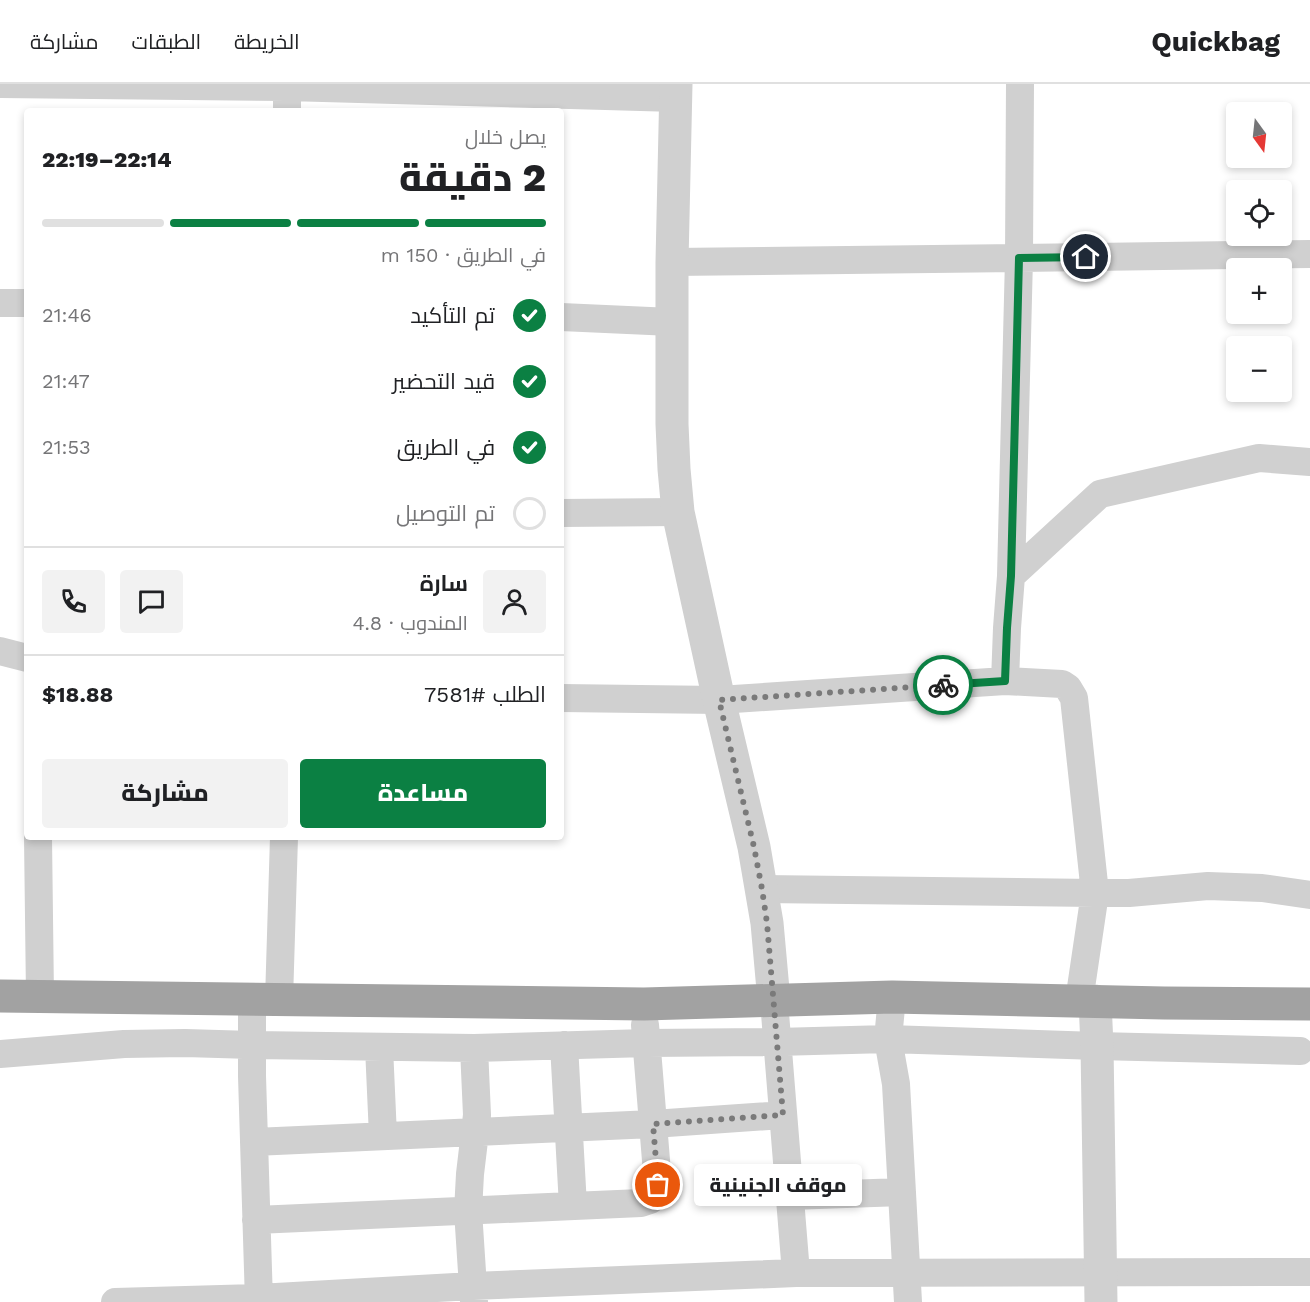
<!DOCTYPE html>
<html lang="ar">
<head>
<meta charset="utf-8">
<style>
  body { margin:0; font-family:"Work Sans",Cairo,sans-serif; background:#f2f2f2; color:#202124; direction:rtl; height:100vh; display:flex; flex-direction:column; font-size:22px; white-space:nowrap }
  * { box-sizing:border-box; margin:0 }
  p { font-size:20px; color:#757577 }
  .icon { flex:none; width:33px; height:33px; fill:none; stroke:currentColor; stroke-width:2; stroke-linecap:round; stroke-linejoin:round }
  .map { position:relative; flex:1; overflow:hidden; direction:ltr }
  .sheet { position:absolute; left:24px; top:24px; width:540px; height:732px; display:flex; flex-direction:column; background:#fff; border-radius:6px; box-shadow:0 3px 9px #0003; direction:rtl }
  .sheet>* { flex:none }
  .needle { width:39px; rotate:165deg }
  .tools { position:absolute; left:1226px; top:18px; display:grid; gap:12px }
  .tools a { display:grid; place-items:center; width:66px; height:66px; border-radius:6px; background:#fff; box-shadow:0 3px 9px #0003; font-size:30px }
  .pin { position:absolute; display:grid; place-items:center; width:51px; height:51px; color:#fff; margin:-26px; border:3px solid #fff; border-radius:50%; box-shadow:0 2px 6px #0007 }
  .courier { position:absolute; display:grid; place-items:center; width:60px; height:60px; margin:-30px; border:4px solid #0b8043; border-radius:50%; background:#fff; color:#222; box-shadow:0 2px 8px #0007 }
  .bubble { position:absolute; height:42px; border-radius:6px; background:#fff; box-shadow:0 3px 9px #0003; font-size:20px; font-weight:800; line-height:42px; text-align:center; direction:rtl }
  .summary em { font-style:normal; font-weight:800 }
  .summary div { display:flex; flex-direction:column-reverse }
  .summary { display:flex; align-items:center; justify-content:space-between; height:102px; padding:0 18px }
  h1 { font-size:39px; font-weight:800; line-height:45px }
  .bar { display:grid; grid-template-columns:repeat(4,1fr); gap:9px 6px; align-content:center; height:72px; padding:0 18px }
  .bar i { height:8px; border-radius:4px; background:#e0e0e0 }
  .bar .on { background:#0b8043 }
  .bar p { grid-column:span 4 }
  .line { display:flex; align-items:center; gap:15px; padding:0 18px; border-top:2px solid #e0e0e0 }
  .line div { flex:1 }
  .round { display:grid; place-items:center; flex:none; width:63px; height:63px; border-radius:6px; background:#f2f2f2 }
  ol { padding:0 18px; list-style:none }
  li { display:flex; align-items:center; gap:18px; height:66px }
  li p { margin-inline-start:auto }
  li .icon { padding:6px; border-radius:50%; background:#0b8043; color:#fff; stroke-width:4 }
  li:last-child { color:#757577 }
  li i { width:33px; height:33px; border:3px solid #e0e0e0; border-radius:50% }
  .button { display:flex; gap:12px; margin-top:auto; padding:12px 18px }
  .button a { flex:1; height:69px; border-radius:6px; background:#0b8043; color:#fff; font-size:24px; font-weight:800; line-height:69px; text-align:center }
  .button a+a { background:#f2f2f2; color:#202124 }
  header { display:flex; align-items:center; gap:36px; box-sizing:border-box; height:84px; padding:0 30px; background:#fff; border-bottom:2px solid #e0e0e0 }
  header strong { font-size:28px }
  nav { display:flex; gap:33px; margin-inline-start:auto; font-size:21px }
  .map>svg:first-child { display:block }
</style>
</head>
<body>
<header>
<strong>Quickbag</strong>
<nav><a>الخريطة</a><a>الطبقات</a><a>مشاركة</a></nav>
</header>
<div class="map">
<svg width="1310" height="1218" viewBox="0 0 1310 1218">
  <rect width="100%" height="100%" fill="#fff"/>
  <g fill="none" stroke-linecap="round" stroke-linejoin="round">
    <!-- minor -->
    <path stroke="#d0d0d0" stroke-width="28" d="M0,0L287,3L676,14
      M287,27V0
      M672,178L1019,174L1310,170
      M0,219H27
      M561,233L672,238
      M561,429L678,428
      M1011,492L1100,410L1259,374L1310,378
      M0,567L27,574
      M1005,597L1007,544L1011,492L1019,174L1020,0
      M561,614L719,616L1005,597L1062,600L1068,604L1074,614L1095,809H1129L1208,802L1262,804L1310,811
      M38,753L40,913
      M762,805L1095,809L1079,917
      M892,913L888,955L896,1000L908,1218
      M252,915V992L259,1218
      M279,916L284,753
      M774,917L796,1189
      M564,961L573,1122
      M379,963L383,1052
      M474,964L477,1031L470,1090L468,1127L474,1218
      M0,970L124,960L185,959L252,961L474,964L647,959L777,958L888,955L1097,962L1300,967
      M254,1058L653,1040L783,1031
      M790,1112L902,1108
      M256,1136L641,1119L650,1116L657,1111L658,1101L645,941
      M115,1218L258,1214L473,1202L796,1189L1310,1188"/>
    <!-- tertiary -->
    <path stroke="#d0d0d0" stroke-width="33" d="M676,0L672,178V340L674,385L678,428L719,616L754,763L767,839L774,917
      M1095,917L1097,962L1101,1218"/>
    <!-- trunk -->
    <path stroke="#a2a2a2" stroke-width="33" d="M0,912L644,920L892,913L1164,919L1310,920"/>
  </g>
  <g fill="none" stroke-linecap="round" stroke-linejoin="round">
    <!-- done -->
    <path stroke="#7a7a7a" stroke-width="6" stroke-dasharray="0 10.8" d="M658,1101L653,1040L783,1031L767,839L762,805L754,763L719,616L943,601"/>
    <!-- route -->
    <path stroke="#0b8043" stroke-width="8" d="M943,601L1005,597L1007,544L1011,492L1019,174L1086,173"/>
  </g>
</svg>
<div class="tools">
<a><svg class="needle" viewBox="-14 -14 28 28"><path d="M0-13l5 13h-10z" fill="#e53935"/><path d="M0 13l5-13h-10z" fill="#757577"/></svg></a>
<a><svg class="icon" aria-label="locate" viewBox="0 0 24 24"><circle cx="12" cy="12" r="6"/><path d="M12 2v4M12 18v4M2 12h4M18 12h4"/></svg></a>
<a>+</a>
<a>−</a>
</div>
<div class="pin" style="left:658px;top:1101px;background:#ea580c"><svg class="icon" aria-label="bag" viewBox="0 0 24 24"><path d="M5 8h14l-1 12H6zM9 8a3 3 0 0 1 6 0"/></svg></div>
<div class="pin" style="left:1086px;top:173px;background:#1f2937"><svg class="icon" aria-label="home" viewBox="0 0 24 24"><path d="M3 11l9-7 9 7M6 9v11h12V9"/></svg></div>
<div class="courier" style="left:943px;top:601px"><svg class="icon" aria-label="bike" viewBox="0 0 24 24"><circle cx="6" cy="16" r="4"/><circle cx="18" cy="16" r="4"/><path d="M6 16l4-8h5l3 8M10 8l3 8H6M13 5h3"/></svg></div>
<div class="bubble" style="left:694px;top:1080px;width:168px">موقف الجنينية</div>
<section class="sheet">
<div class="summary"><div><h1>2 دقيقة</h1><p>يصل خلال</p></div><em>22:14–22:19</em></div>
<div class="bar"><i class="on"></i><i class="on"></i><i class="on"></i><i></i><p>في الطريق · 150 m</p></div>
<ol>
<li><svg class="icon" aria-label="check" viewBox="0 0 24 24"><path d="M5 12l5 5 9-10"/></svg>تم التأكيد<p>21:46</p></li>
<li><svg class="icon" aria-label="check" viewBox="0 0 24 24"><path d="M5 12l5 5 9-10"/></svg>قيد التحضير<p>21:47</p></li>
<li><svg class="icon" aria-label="check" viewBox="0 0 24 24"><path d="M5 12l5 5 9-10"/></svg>في الطريق<p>21:53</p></li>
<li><i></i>تم التوصيل</li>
</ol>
<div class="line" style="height:108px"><a class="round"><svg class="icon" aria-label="person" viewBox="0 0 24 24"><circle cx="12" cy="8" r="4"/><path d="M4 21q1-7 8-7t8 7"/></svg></a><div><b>سارة</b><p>المندوب · 4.8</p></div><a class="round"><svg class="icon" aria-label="chat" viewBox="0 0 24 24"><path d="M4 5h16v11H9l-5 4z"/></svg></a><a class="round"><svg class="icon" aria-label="phone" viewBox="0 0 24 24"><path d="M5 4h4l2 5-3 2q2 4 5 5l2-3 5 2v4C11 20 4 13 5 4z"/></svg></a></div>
<div class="line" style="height:78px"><div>الطلب #7581</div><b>$18.88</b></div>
<div class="button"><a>مساعدة</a><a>مشاركة</a></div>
</section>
</div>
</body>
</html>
